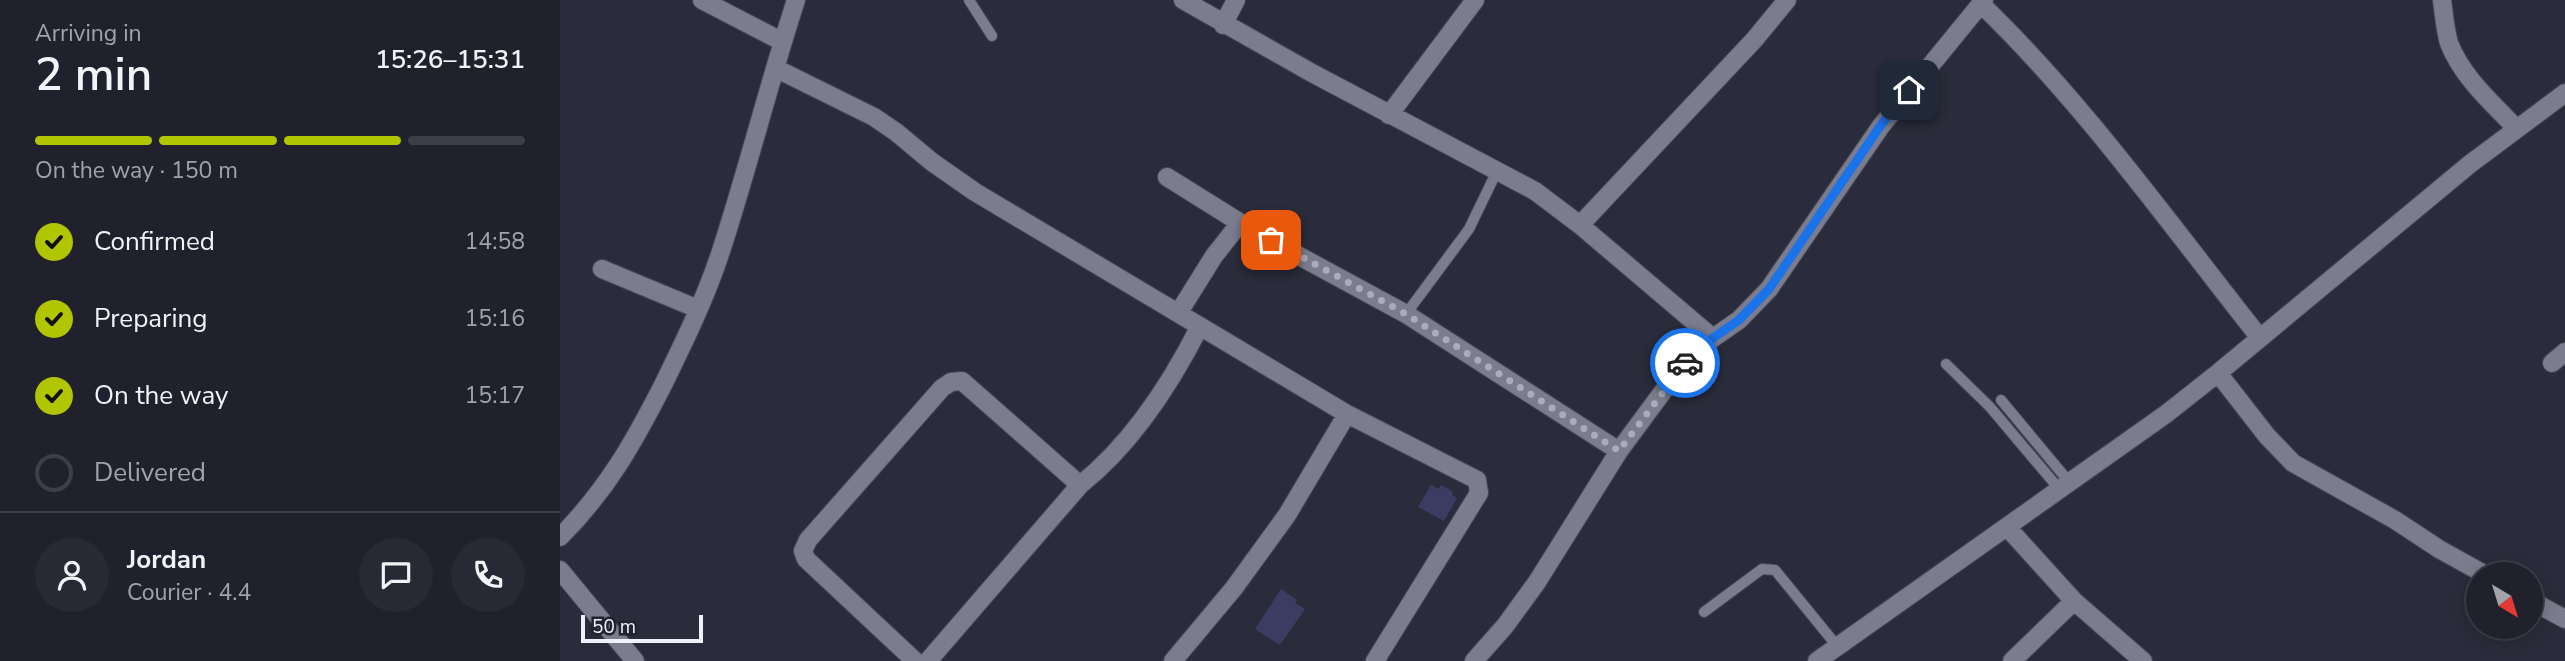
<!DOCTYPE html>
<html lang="en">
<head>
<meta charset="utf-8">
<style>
  body { margin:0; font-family:"Nunito Sans",sans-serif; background:#282934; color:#f1f3f6; height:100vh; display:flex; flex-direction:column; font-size:26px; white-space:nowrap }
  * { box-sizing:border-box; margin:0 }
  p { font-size:23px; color:#a2a3a9 }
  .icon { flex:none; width:38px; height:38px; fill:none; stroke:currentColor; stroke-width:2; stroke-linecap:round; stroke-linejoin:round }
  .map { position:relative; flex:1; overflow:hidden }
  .drawer { display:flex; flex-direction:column; background:#20212c; width:560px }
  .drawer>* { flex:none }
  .needle { width:46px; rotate:142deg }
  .fabs { position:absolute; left:1906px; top:562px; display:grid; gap:14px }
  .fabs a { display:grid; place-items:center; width:77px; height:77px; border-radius:50%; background:#20212c; box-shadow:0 4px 18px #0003,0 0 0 2px #3d3e48; font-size:35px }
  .scale { position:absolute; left:21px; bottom:18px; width:122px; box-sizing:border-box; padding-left:7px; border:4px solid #f0f1fb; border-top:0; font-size:19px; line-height:24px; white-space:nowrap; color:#f0f1fb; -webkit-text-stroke:5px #222231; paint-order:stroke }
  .pin { position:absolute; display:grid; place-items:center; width:60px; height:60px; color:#fff; margin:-30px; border-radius:14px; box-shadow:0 4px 10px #0006 }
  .courier { position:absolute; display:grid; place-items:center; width:70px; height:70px; margin:-35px; border:5px solid #1a73e8; border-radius:50%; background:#fff; color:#222; box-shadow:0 2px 9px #0007 }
  .head em { font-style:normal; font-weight:600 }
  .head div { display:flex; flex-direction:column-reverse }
  .head { display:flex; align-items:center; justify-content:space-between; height:119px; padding:0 35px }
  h1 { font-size:46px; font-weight:600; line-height:52px }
  .bar { display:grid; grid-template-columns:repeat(4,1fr); gap:10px 7px; align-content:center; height:84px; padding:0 35px }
  .bar i { height:9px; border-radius:5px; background:#3d3e48 }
  .bar .on { background:#b1c500 }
  .bar p { grid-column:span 4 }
  .line { display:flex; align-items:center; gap:18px; padding:0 35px; border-top:2px solid #3d3e48 }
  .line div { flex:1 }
  .round { display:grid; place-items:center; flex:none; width:74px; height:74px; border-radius:37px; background:#282934 }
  ol { padding:0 35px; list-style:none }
  li { display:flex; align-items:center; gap:21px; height:77px }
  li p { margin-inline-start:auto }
  li .icon { padding:7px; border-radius:50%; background:#b1c500; color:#111; stroke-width:4 }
  li:last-child { color:#a2a3a9 }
  li i { width:38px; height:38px; border:4px solid #3d3e48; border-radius:50% }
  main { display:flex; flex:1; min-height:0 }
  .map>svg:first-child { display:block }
</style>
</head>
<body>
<main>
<section class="drawer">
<div class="head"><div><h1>2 min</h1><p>Arriving in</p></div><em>15:26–15:31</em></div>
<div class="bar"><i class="on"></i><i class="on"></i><i class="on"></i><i></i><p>On the way · 150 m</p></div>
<ol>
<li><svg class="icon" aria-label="check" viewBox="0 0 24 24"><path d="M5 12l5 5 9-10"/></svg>Confirmed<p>14:58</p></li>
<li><svg class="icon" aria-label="check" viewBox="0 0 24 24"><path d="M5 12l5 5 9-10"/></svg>Preparing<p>15:16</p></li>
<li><svg class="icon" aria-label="check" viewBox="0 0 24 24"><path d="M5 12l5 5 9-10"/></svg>On the way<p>15:17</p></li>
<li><i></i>Delivered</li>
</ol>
<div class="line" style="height:126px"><a class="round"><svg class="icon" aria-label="person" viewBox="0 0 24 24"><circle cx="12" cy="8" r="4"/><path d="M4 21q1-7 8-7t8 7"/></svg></a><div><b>Jordan</b><p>Courier · 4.4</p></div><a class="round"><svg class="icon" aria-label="chat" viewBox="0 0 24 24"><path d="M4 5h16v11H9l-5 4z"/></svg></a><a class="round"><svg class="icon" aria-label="phone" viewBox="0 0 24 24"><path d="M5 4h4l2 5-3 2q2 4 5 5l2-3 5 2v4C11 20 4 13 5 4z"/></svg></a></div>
</section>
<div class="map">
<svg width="2005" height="661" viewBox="0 0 2005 661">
  <rect width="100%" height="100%" fill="#2b2c3b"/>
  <!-- building -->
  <path fill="#3b3c61" d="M871,485L879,489L881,485L893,492L892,495L897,498L884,521L858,507Z
    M721,589L737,600L735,603L745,609L720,645L695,629Z"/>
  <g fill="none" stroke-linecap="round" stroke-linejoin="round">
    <!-- lane casing -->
    <g stroke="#494956" stroke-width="12">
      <path id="lane" d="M409,0L432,36
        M846,314L909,229L937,171
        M1386,364L1430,407L1500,490
        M1441,400L1510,483
        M1144,612L1202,569L1215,570L1277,646"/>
    </g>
    <!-- street casing -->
    <g stroke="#494956" stroke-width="20">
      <path id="street" d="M142,0L223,42
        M623,0L752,73L975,191L1020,225L1153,338
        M1882,0C1884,14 1885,30 1889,43C1902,77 1933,104 1957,129
        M1421,4C1524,103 1611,226 1700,338
        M663,25L676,0
        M215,68L314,117L336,132L372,162L415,192L787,414L917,480L919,493L815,661
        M829,115L915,0
        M607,177L695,232L846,314L1059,451
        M1020,225L1194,40L1227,0
        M42,269L138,309
        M619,312L654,256L680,223
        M1992,363L2005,352
        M1658,373L1707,436L1733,463L1835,520L1879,549L1924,574
        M1447,527L1514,601L1583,661
        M0,537C47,490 74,442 104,383C125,340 146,297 161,251C188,168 209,83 236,0
        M0,570L75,661
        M1970,600L2005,619
        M355,661L246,559L243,551L248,540L382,388L391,382L402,381L520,485
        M368,661L520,485C572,444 610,385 640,326
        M613,661L674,588L727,515L787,414
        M914,661L945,626L977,582L1059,451L1124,363L1153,338L1179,320L1209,289L1321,126L1424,0
        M1257,661L1606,414L1658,373L1910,164L2005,93
        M1452,661L1514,601"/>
    </g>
    <!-- lane -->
    <use href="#lane" stroke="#7b7c8d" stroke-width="10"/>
    <!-- street -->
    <use href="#street" stroke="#7b7c8d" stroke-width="18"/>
  </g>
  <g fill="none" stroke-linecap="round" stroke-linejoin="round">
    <!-- done -->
    <path stroke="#abacb8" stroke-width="7" stroke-dasharray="0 12.6" d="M711,240L846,314L1059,451L1125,363"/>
    <!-- route -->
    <path stroke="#1a73e8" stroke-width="9" d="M1125,363L1153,338L1179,320L1209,289L1321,125L1349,90"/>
  </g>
</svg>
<div class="fabs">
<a><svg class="needle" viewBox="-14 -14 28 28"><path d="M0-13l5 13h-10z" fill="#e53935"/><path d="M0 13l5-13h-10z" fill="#a2a3a9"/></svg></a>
</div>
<div class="scale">50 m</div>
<div class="pin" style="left:711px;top:240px;background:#ea580c"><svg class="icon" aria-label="bag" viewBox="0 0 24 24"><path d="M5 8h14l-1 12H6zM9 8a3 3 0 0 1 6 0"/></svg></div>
<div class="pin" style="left:1349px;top:90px;background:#1f2937"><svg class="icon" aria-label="home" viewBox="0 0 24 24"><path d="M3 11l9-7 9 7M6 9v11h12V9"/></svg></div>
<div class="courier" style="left:1125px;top:363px"><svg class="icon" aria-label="car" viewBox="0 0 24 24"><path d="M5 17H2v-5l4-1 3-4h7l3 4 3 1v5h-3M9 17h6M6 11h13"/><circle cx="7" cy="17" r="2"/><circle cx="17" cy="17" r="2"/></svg></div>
</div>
</main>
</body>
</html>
